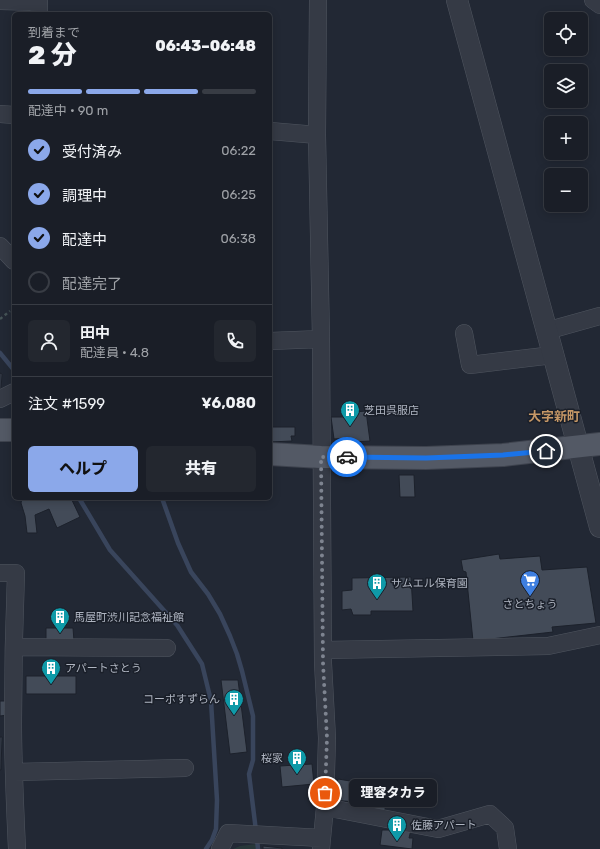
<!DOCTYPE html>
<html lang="ja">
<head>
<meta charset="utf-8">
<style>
  body { margin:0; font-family:Rubik,"Noto Sans JP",sans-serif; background:#23272f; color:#f1f3f6; height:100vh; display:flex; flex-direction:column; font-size:15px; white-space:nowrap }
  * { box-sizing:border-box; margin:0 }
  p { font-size:13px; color:#9fa2a7 }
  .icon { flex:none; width:22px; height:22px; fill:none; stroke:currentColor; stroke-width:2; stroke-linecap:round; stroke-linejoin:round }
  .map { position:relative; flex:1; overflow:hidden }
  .details { position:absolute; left:12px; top:12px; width:260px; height:488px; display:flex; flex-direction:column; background:#1a1e27; border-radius:6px; box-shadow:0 2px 10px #0003,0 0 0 1px #383c44 }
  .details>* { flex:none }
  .fabs { position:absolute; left:544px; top:12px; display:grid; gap:8px }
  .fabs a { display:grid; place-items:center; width:44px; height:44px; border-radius:6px; background:#1a1e27; box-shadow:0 2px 10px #0003,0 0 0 1px #383c44; font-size:20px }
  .pin { position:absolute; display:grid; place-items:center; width:34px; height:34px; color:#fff; margin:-17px; border:2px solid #fff; border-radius:50%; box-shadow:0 1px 4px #0007 }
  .courier { position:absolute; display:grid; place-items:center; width:40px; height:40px; margin:-20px; border:3px solid #1a73e8; border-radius:50%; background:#fff; color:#222; box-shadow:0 1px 5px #0007 }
  .bubble { position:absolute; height:28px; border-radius:6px; background:#1a1e27; box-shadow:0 2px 10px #0003,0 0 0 1px #383c44; font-size:13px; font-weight:800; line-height:28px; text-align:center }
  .summary em { font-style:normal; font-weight:800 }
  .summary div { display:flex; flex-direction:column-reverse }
  .summary { display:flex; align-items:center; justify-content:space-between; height:68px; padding:0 16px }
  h1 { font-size:26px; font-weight:800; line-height:30px }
  .bar { display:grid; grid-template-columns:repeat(4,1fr); gap:6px 4px; align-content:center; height:48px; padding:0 16px }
  .bar i { height:5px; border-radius:3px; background:#383c44 }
  .bar .current { background:#8ba8ea }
  .bar p { grid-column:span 4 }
  .line { display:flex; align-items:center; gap:10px; padding:0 16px; border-top:1px solid #383c44 }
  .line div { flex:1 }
  .round { display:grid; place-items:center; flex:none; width:42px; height:42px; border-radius:6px; background:#23272f }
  ol { padding:0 16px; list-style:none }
  li { display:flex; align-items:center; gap:12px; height:44px }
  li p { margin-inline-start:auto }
  li .icon { padding:4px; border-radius:50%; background:#8ba8ea; color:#111; stroke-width:4 }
  li:last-child { color:#9fa2a7 }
  li i { width:22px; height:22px; border:2px solid #383c44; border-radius:50% }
  .cta { display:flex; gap:8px; margin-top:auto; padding:8px 16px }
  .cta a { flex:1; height:46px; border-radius:6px; background:#8ba8ea; color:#111; font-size:16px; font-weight:800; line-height:46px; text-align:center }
  .cta a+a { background:#23272f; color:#f1f3f6 }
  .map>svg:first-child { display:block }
</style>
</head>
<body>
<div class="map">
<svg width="600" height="849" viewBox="0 0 600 849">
  <rect width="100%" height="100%" fill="#222834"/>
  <!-- green -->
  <path fill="#283739" d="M256,844V849H233L240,846Z"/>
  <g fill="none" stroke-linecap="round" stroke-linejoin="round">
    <!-- stream -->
    <path stroke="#39455c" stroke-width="4.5" d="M0,353L14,370
      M79,498L110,550L177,625L202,664L211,701L217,800L216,829L212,840L206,849
      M162,498L178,543L191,572L208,594L220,614L230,636L237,654L242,671L253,716V760L249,774L256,831
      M257,839L258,849"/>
  </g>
  <!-- building -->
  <path fill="#434b58" stroke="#1c212b" d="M0,373L2,374L1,390H0Z
    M366,411L370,441L351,442L350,438L334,439L331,417H343V413Z
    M270,427H295V436H291L292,441L270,442Z
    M399,475H414L415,497H400Z
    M22,498H71L80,517L57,528L49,509L35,515L37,533H27L25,516L21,503Z
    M499,554L500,559L540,556L542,570L587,567L596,623L552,627L553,632L473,641L466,572L463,571L461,560Z
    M411,577L413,611H371V615H353L351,609L342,610V591L352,590V578Z
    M46,628H73L74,641L46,640Z
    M26,676H76V694H26Z
    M221,680H238L247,752L230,754Z
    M0,701H8V715L0,716Z
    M0,737H2L1,770H0Z
    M312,764L314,784L282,787L280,766Z
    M338,779L362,783L363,791L384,794V797L387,799L384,814L367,809L369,803L331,800L332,782L337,783Z
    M382,830H411L409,838H413L412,849L380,845Z
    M263,846L282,848V849H263Z"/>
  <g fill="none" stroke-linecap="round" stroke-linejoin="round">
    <!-- minor casing -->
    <g stroke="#4f555f" stroke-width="18">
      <path id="minor" d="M318,0L317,135L321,339L323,663L327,738L325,807L321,849
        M593,0L600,5
        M0,1L39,2V14
        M0,114L14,115
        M270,131L317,135
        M0,246L14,261
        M546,331L600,316
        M464,333L470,365L553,355
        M270,341L321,339
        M0,399L14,392
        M0,573H16C14,623 13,672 13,722C13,764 15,807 17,849
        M14,647L167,648
        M324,650L548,646L600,635
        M14,772L185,768
        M325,807L438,829L490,814L505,828L508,849
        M220,849L228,833L322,838"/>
    </g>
    <!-- tertiary casing -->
    <g stroke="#4f555f" stroke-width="22">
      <path id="tertiary" d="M457,0L600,527"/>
    </g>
    <!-- primary casing -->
    <g stroke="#3e434e" stroke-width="24">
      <path id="primary" d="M0,430H14
        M270,454L321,457L426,458L503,455L600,444"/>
    </g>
    <!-- path -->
    <path stroke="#455356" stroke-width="2.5" stroke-dasharray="3 3" stroke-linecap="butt" d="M0,319L10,311"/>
    <!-- minor -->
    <use href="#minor" stroke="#353a45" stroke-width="17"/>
    <!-- tertiary -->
    <use href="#tertiary" stroke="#353a45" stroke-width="21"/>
    <!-- primary -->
    <use href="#primary" stroke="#535965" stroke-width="22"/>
  </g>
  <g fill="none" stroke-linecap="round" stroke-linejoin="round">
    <!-- done -->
    <path stroke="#7e8490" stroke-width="4" stroke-dasharray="0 7.2" d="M325,793L327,738L323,663L321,457H347"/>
    <!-- route -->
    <path stroke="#1a73e8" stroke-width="5" d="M347,457L426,458L503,455L546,451"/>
  </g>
  <!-- icons -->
  <defs>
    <g id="building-pin" transform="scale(1)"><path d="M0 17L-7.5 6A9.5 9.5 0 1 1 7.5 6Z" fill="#0f9aa8" stroke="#1a1f29"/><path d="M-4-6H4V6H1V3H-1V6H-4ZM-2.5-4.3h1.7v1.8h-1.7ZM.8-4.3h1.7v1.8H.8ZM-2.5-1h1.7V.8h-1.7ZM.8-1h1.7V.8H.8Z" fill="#fff"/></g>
    <g id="supermarket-pin" transform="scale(1)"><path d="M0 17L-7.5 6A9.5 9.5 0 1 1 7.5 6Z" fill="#3f7fe0" stroke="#1a1f29"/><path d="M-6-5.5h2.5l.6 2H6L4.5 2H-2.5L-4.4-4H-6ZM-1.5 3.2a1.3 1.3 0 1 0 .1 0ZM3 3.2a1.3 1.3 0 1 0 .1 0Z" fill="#fff"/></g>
  </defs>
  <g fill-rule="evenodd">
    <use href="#building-pin" x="350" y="410"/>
    <use href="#supermarket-pin" x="530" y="580"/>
    <use href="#building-pin" x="377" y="583"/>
    <use href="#building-pin" x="60" y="617"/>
    <use href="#building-pin" x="51" y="668"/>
    <use href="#building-pin" x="234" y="699"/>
    <use href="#building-pin" x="297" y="758"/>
    <use href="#building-pin" x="397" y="825"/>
  </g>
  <g text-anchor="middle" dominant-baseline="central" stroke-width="3" stroke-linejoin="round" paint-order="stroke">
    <!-- poi labels -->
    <g font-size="11" fill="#afb5c1" stroke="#1a1f29" text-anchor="start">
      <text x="364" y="410">芝田呉服店</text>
      <text x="391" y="583">サムエル保育園</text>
      <text x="530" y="604" text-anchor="middle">さとちょう</text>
      <text x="74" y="617">馬屋町渋川記念福祉館</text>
      <text x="65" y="668">アパートさとう</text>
      <text x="220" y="699" text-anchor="end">コーポすずらん</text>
      <text x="283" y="758" text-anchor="end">桜家</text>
      <text x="411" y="825">佐藤アパート</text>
    </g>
    <!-- quarter labels -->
    <g font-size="13" font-weight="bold" fill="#c59766" stroke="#1a1f29">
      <text x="554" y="416">大字新町</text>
    </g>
  </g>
</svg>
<div class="fabs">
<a><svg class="icon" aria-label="locate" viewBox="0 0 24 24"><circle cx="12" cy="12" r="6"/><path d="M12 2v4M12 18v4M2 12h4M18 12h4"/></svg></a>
<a><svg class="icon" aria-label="layers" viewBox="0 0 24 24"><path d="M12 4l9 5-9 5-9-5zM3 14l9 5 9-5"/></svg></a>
<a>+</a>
<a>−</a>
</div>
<div class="pin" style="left:325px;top:793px;background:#ea580c"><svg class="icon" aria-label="bag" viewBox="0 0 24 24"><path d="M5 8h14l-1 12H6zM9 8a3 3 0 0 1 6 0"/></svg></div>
<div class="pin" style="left:546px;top:451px;background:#1f2937"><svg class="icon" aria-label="home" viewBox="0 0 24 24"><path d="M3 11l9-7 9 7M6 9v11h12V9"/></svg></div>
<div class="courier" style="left:347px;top:457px"><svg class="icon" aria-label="car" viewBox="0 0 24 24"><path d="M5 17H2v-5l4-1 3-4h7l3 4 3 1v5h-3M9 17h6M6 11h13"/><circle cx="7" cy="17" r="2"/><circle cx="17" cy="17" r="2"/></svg></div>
<div class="bubble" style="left:349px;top:779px;width:88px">理容タカラ</div>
<section class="details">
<div class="summary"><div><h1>2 分</h1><p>到着まで</p></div><em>06:43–06:48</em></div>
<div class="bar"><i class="current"></i><i class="current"></i><i class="current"></i><i></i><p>配達中 · 90 m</p></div>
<ol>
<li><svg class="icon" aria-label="check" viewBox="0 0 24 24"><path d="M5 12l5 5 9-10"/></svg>受付済み<p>06:22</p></li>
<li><svg class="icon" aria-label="check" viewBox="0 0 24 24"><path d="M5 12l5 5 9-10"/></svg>調理中<p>06:25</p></li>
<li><svg class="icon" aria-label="check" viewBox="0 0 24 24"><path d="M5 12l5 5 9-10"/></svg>配達中<p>06:38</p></li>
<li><i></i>配達完了</li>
</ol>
<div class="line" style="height:72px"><a class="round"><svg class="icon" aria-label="person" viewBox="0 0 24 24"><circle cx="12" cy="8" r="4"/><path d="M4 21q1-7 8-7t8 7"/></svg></a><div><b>田中</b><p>配達員 · 4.8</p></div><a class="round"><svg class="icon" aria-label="phone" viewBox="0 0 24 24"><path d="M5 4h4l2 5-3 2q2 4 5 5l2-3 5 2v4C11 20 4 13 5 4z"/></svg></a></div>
<div class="line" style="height:52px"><div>注文 #1599</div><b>¥6,080</b></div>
<div class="cta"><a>ヘルプ</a><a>共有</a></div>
</section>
</div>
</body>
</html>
